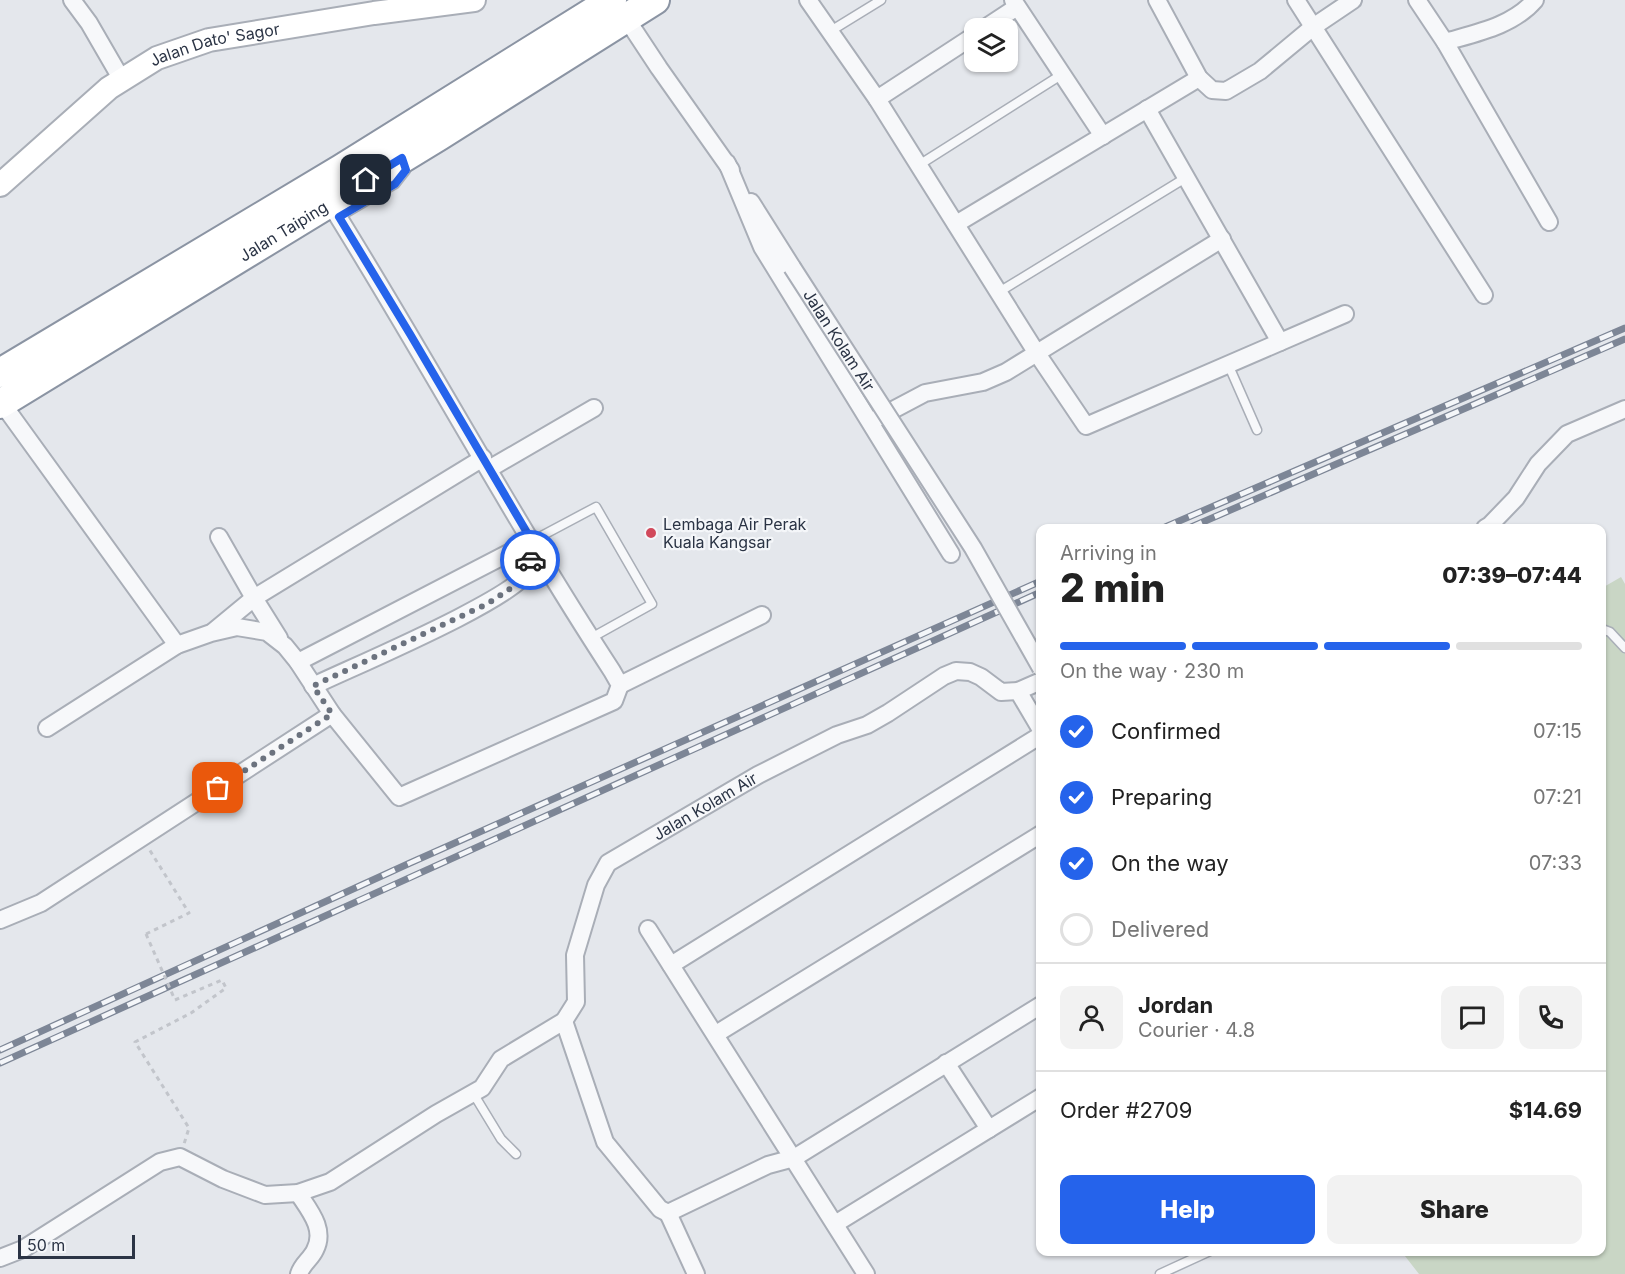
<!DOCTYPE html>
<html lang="en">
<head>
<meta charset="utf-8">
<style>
  body { margin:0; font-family:Inter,sans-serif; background:#f2f2f2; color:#222; height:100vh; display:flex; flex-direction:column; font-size:22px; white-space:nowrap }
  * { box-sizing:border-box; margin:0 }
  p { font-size:20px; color:#767676 }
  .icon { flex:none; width:33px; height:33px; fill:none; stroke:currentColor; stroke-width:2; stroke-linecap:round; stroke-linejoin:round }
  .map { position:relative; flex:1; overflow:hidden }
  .side { position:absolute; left:1036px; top:524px; width:570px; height:732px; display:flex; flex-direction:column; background:#fff; border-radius:12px; box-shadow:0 2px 4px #0004 }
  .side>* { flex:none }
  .tools { position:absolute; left:964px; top:18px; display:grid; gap:12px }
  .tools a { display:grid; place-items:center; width:54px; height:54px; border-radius:12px; background:#fff; box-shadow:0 2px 4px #0004; font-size:30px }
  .scale { position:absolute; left:18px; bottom:15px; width:117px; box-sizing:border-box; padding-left:6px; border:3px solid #2b3445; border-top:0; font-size:16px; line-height:21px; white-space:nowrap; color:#2b3445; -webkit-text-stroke:4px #f4f6f9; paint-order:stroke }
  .pin { position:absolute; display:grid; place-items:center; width:51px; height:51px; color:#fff; margin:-26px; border-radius:12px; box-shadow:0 3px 9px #0006 }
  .courier { position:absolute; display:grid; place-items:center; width:60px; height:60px; margin:-30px; border:4px solid #2563eb; border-radius:50%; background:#fff; color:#222; box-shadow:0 2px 8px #0007 }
  .overview em { font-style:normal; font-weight:800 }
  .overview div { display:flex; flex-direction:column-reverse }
  .overview { display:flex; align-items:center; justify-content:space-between; height:102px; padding:0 24px }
  h1 { font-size:39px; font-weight:800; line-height:45px }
  .bar { display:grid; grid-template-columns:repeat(4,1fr); gap:9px 6px; align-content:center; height:72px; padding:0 24px }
  .bar i { height:8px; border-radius:4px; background:#e0e0e0 }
  .bar .current { background:#2563eb }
  .bar p { grid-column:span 4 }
  .line { display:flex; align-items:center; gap:15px; padding:0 24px; border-top:2px solid #e0e0e0 }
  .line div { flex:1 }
  .round { display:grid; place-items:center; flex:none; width:63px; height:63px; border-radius:12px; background:#f2f2f2 }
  ol { padding:0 24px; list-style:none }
  li { display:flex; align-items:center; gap:18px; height:66px }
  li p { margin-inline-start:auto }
  li .icon { padding:6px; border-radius:50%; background:#2563eb; color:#fff; stroke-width:4 }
  li:last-child { color:#767676 }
  li i { width:33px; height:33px; border:3px solid #e0e0e0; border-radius:50% }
  .cta { display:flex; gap:12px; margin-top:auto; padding:12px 24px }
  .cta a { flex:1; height:69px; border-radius:12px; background:#2563eb; color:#fff; font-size:24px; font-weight:800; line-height:69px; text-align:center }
  .cta a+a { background:#f2f2f2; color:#222 }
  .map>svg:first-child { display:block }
</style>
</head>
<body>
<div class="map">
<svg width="1625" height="1274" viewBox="0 0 1625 1274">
  <rect width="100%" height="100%" fill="#e4e7ec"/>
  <!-- green -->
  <path fill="#c9d6c5" d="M1621,577L1625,584V1274H1419L1401,1251H1602V588Z"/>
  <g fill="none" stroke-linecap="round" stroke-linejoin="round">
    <!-- lane casing -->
    <g stroke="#a9aeb7" stroke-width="11">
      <path id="lane" d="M829,32L881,0
        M919,165L1061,75
        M339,217L395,184L406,170L405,167
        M999,292L1187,177
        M1228,364L1257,430
        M532,541L596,507L652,604L591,638
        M1602,629L1610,632L1625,648
        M473,1093L501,1139L516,1154
        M1160,1274L1210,1251"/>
    </g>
    <!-- street casing -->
    <g stroke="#a9aeb7" stroke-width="20">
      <g id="street">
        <path d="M72,0L89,23L122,80"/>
        <path d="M808,0L877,99L1036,352L1086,426L1345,314"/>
        <path d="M1013,0L1103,136"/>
        <path d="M1157,0L1199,78L1212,90L1226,91L1260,71L1313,27L1353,0"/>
        <path d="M1296,0L1484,295"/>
        <path d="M1417,0L1445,42L1549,222"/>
        <path d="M626,18L659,68L731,170"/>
        <path d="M985,28L1017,7"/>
        <path d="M1445,42C1476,33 1513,26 1535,0"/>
        <path d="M877,99L975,35"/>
        <path d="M1147,109L1280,342"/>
        <path d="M727,163L762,247L951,554"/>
        <path d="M751,202L792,267"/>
        <path d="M956,224L1199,78"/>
        <path d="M2,403L177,645"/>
        <path d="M874,420L925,393L983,382L1006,372L1222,239"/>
        <path d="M489,469L594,408"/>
        <path d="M1485,528L1490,525L1516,498L1538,464L1567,434L1625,409"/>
        <path d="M219,537L254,598L279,638"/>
        <path d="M214,631L254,598L483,458"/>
        <path d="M298,662L532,541"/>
        <path d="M620,685L762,615"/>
        <path d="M313,686C350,668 518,598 530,569C533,561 531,549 532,541"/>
        <path d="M1018,691L1041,730"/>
        <path d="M47,728L177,645L211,633L237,627L267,632L285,646L298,662L332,714L399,797L614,701L620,685L612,671C512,518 426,357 329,202"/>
        <path d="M0,920L41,903L332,714"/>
        <path d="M648,929L866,1274"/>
        <path d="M671,965L1041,735"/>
        <path id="s1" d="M564,1021L576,1002L575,955L596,885L608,863L758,775L837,735L867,725L888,713L944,676L956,671L970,672L981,677L1001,692L1018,691L1041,681"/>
        <path d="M716,1034L1041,834"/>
        <path d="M946,1063L989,1129"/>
        <path d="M298,1193C309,1210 326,1229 315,1250C311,1259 302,1264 299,1274"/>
        <path d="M668,1213L696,1274"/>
        <path d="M835,1224L1041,1097"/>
        <path d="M0,1258L23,1249L160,1162L180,1157L223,1179L265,1195L298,1193L330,1182L436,1114L482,1088L501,1059L564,1021L605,1142L660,1209L668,1213L768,1165L794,1158L1041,1005"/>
      </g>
    </g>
    <!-- secondary casing -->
    <g stroke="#a9aeb7" stroke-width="26">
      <g id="secondary">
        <path id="s2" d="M0,185L109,88L157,58L209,40L374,13L474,0"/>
      </g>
    </g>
    <!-- highway casing -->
    <g stroke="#8b94a3" stroke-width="32">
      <g id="highway">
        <path d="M0,373L341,169L612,0"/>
        <path id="s3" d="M0,404L439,136L655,0"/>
      </g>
    </g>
    <!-- path -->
    <path stroke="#c2c5cb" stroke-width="3" stroke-dasharray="4.5 4.5" stroke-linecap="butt" d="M146,934L189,913L149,849
      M175,1000L222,980L226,988L191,1013L135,1042L189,1128L184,1144"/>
    <!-- lane -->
    <use href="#lane" stroke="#f7f8fa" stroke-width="8"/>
    <!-- street -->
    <use href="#street" stroke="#f7f8fa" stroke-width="16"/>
    <!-- secondary -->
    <use href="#secondary" stroke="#fff" stroke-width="22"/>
    <!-- highway -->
    <use href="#highway" stroke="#fff" stroke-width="28"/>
    <!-- rail casing -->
    <g stroke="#7d8696" stroke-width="7">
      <path id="rail" d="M1163,528L1625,328
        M1189,528L1625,339
        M0,1050L410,863L1041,581
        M0,1063L1041,592"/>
    </g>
    <!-- rail -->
    <use href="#rail" stroke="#f4f6f9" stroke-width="4.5" stroke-dasharray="14" stroke-linecap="butt"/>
    <!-- street-bridge casing -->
    <g stroke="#a9aeb7" stroke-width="20" stroke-linecap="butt">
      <g id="street-bridge">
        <path id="s4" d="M792,267L973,548L1041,668"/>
      </g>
    </g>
    <!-- path-bridge -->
    <path stroke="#c2c5cb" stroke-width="3" stroke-dasharray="4.5 4.5" stroke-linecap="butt" d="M146,934L175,1000"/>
    <!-- street-bridge -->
    <use href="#street-bridge" stroke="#f7f8fa" stroke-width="16"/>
  </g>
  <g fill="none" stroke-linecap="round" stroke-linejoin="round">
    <!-- done -->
    <path stroke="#6c737f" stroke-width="6" stroke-dasharray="0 10.8" d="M218,788L332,714L313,686L487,604L516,585L530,569V560"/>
    <!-- route -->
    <path stroke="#2563eb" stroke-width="8" d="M366,180L402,158L406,170L395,184L339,217L410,334L532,541L530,560"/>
  </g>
  <!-- markers -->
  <circle fill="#d1495b" stroke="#f4f6f9" stroke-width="2" cx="651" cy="533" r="6"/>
  <g text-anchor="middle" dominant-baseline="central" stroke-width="4.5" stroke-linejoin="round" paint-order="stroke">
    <!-- street labels -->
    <g font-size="16" fill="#2b3445" stroke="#f4f6f9">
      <text stroke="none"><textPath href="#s2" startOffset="262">Jalan Dato' Sagor</textPath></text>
      <text stroke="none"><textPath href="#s3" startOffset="332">Jalan Taiping</textPath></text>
      <text stroke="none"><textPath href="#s4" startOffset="87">Jalan Kolam Air</textPath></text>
      <text stroke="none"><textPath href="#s1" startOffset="280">Jalan Kolam Air</textPath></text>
    </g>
    <!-- poi labels -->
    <g font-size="16" fill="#2b3445" stroke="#f4f6f9" text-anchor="start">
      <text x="663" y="524">Lembaga Air Perak<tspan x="663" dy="18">Kuala Kangsar</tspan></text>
    </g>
  </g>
</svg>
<div class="tools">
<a><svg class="icon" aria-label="layers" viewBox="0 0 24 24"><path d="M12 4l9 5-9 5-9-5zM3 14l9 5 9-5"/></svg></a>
</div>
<div class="scale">50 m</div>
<div class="pin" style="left:218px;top:788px;background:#ea580c"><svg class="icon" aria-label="bag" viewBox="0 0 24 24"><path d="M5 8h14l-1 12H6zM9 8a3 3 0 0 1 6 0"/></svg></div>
<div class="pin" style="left:366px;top:180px;background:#1f2937"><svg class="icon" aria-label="home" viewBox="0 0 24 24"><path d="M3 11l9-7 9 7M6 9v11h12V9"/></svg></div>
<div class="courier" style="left:530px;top:560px"><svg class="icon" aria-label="car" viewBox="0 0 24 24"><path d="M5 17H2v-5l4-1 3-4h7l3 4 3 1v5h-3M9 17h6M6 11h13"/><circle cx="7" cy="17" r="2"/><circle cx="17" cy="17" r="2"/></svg></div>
<section class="side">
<div class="overview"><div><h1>2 min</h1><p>Arriving in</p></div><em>07:39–07:44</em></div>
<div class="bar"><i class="current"></i><i class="current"></i><i class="current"></i><i></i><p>On the way · 230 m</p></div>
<ol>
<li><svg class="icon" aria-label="check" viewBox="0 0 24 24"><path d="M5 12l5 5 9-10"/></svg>Confirmed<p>07:15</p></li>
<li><svg class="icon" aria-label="check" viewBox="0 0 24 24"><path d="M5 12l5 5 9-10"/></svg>Preparing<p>07:21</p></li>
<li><svg class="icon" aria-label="check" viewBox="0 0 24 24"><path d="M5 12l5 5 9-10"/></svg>On the way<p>07:33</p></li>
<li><i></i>Delivered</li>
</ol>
<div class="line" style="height:108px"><a class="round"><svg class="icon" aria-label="person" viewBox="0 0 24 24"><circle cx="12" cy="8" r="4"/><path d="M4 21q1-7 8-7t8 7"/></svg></a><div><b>Jordan</b><p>Courier · 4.8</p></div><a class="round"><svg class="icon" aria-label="chat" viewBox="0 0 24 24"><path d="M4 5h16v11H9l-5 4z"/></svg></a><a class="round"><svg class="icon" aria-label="phone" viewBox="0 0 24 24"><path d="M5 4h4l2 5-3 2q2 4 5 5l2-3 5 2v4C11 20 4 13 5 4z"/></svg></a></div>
<div class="line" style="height:78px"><div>Order #2709</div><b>$14.69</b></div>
<div class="cta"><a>Help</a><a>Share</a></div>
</section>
</div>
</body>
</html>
